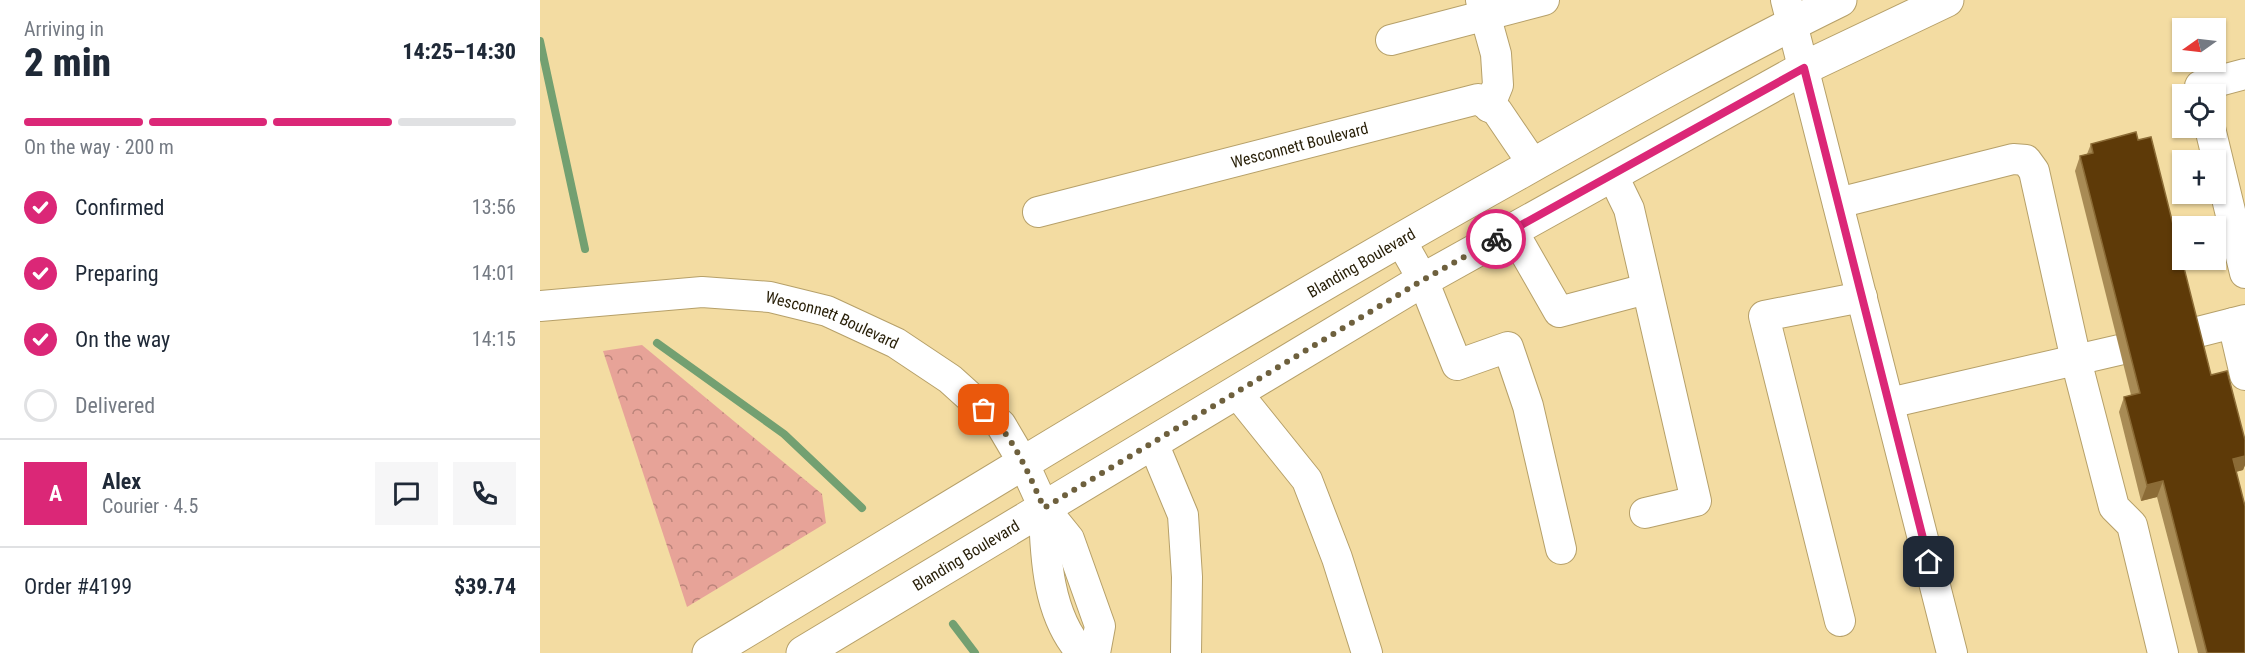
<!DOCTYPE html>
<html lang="en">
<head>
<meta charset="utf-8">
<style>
  body { margin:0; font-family:"Roboto Condensed",sans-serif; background:#f6f6f7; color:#1f2937; height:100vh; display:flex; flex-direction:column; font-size:22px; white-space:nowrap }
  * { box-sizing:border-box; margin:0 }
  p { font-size:20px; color:#747a83 }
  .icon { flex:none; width:33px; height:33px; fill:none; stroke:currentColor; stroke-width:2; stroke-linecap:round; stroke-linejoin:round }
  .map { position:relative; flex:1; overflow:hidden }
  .drawer { display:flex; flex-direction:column; background:#fff; width:540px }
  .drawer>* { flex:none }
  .needle { width:39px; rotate:256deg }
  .buttons { position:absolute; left:1632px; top:18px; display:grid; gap:12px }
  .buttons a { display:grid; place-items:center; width:54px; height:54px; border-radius:0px; background:#fff; box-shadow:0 2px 4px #0004; font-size:30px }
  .pin { position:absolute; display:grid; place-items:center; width:51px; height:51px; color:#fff; margin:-26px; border-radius:12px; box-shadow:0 3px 9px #0006 }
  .courier { position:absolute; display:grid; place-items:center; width:60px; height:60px; margin:-30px; border:4px solid #db2777; border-radius:50%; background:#fff; color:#222; box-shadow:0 2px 8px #0007 }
  .headline em { font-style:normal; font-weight:800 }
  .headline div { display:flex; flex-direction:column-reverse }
  .headline { display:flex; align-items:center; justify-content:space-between; height:102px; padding:0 24px }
  h1 { font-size:39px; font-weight:800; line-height:45px }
  .bar { display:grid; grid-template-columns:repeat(4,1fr); gap:9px 6px; align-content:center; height:72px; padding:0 24px }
  .bar i { height:8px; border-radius:4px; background:#e0e1e3 }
  .bar .active { background:#db2777 }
  .bar p { grid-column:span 4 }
  .line { display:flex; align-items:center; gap:15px; padding:0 24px; border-top:2px solid #e0e1e3 }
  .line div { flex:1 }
  .round { display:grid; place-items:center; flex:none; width:63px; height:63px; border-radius:0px; background:#f6f6f7 }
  ol { padding:0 24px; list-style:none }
  li { display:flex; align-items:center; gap:18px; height:66px }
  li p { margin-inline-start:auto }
  li .icon { padding:6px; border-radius:50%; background:#db2777; color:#fff; stroke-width:4 }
  li:last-child { color:#747a83 }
  li i { width:33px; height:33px; border:3px solid #e0e1e3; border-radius:50% }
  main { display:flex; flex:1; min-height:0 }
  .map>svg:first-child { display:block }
</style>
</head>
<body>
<main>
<section class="drawer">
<div class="headline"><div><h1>2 min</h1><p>Arriving in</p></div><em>14:25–14:30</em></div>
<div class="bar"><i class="active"></i><i class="active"></i><i class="active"></i><i></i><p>On the way · 200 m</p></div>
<ol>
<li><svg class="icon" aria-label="check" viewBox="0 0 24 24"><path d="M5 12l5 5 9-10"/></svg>Confirmed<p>13:56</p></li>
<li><svg class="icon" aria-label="check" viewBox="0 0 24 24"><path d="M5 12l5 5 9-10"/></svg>Preparing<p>14:01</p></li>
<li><svg class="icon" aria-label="check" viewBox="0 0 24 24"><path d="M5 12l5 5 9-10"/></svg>On the way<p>14:15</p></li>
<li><i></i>Delivered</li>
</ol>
<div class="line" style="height:108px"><b class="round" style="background:#db2777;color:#fff">A</b><div><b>Alex</b><p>Courier · 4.5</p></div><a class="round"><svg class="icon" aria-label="chat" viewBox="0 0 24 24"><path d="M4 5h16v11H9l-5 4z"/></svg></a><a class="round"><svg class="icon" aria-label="phone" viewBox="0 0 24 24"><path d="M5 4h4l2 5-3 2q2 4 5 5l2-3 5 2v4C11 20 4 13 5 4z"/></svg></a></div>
<div class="line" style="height:78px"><div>Order #4199</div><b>$39.74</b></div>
</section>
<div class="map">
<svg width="1705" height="653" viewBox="0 0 1705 653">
  <defs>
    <pattern id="forest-crowns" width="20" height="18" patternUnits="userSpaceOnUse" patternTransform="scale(1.5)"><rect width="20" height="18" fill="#e7a398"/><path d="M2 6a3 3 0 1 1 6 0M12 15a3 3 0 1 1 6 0" fill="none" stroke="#bb847a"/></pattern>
  </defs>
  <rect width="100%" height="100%" fill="#f3dca2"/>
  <!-- forest -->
  <path fill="url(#forest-crowns)" d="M102,345L282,494L286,523L147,607L63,351Z"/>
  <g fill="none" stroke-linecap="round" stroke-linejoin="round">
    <!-- stream -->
    <path stroke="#73a071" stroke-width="8" d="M0,41L45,249
      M117,343L244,434L322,508
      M413,624L435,653"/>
    <!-- minor casing -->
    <g stroke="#b6a069" stroke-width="32">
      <g id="minor">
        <path d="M941,0L956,54L958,85L949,107"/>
        <path d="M1246,0L1412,653"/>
        <path d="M851,40L1004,0"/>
        <path d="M1662,94L1660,86L1705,74"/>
        <path d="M1670,128L1705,273"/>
        <path d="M1072,174L1089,209L1156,501L1105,513"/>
        <path d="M1298,203L1473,159L1486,160L1494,171L1536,360L1574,507L1592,525L1623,653"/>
        <path id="s1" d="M498,212L938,99L957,111L993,164"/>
        <path d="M972,230L1019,312L1106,289"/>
        <path d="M860,239L883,280L917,365L968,347L988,406L1021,549"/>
        <path id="s2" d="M0,306L162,292L230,297L287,311L356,343L410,379L461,425L484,464L504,508L529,539L560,626L555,653"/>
        <path d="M1693,323L1705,375"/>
        <path d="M1650,334L1705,320"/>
        <path d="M697,393L767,480L797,558L827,653"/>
        <path d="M1349,403L1579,350"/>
        <path d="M613,443L643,515L647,577L646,653"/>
        <path d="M504,508C505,557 508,616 542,653"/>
        <path d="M1300,621L1224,316L1322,297"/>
      </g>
    </g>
    <!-- major casing -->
    <g stroke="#b6a069" stroke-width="35">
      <g id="major">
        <path id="s3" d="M169,653C439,491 707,324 982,171C1087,112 1192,53 1300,0"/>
        <path id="s4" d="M263,653L883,280L1264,68L1407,0"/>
      </g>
    </g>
    <!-- minor -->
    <use href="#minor" stroke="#fff" stroke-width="30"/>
    <!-- major -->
    <use href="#major" stroke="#fff" stroke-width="33"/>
  </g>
  <!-- wall -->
  <path fill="#a88b55" d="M1551,144L1705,440V465L1703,470L1696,472L1705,653H1658L1617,497L1601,501L1579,412L1584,397L1591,395L1535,171L1540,156L1547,154Z"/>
  <!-- shaded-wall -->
  <path fill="#8b6b36" d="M1705,456V465L1703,470L1687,474L1693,459Z
    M1623,481L1617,497L1601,501L1607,485Z"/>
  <!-- building -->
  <path fill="#5e3a08" stroke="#8b6b36" stroke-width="1.5" d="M1596,132L1598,140L1611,137L1671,375L1687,371L1705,440V456L1693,459L1705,506V653H1667L1623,481L1607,485L1584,397L1600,393L1540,156L1553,153L1551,144Z"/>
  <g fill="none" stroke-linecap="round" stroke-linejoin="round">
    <!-- done -->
    <path stroke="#6e603d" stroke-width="6" stroke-dasharray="0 10.8" d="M444,410C474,436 488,473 504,508L883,280L956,239"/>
    <!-- route -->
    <path stroke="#db2777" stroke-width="8" d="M956,239L1264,68L1389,562"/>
  </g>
  <g text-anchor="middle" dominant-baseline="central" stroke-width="6" stroke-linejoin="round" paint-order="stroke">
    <!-- street labels -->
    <g font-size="16" fill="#271e07" stroke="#fff">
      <text stroke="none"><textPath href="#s1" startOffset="270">Wesconnett Boulevard</textPath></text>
      <text stroke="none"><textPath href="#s3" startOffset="760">Blanding Boulevard</textPath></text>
      <text stroke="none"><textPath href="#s2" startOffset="297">Wesconnett Boulevard</textPath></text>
      <text stroke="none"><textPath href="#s4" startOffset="190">Blanding Boulevard</textPath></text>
    </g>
  </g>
</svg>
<div class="buttons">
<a><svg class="needle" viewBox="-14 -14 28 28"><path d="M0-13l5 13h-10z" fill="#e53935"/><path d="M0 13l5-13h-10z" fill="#747a83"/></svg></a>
<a><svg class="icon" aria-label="locate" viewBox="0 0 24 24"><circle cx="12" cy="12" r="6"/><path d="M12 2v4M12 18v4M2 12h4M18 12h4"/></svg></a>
<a>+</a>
<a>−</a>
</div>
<div class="pin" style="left:444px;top:410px;background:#ea580c"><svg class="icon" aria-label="bag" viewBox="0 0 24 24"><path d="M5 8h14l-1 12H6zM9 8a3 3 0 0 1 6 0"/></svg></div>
<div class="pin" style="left:1389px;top:562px;background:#1f2937"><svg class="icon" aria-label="home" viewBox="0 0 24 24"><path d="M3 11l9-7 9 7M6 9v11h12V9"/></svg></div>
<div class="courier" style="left:956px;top:239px"><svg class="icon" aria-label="bike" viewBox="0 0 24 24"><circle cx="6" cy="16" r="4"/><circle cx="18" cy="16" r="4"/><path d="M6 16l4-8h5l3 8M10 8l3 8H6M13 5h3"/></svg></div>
</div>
</main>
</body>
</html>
